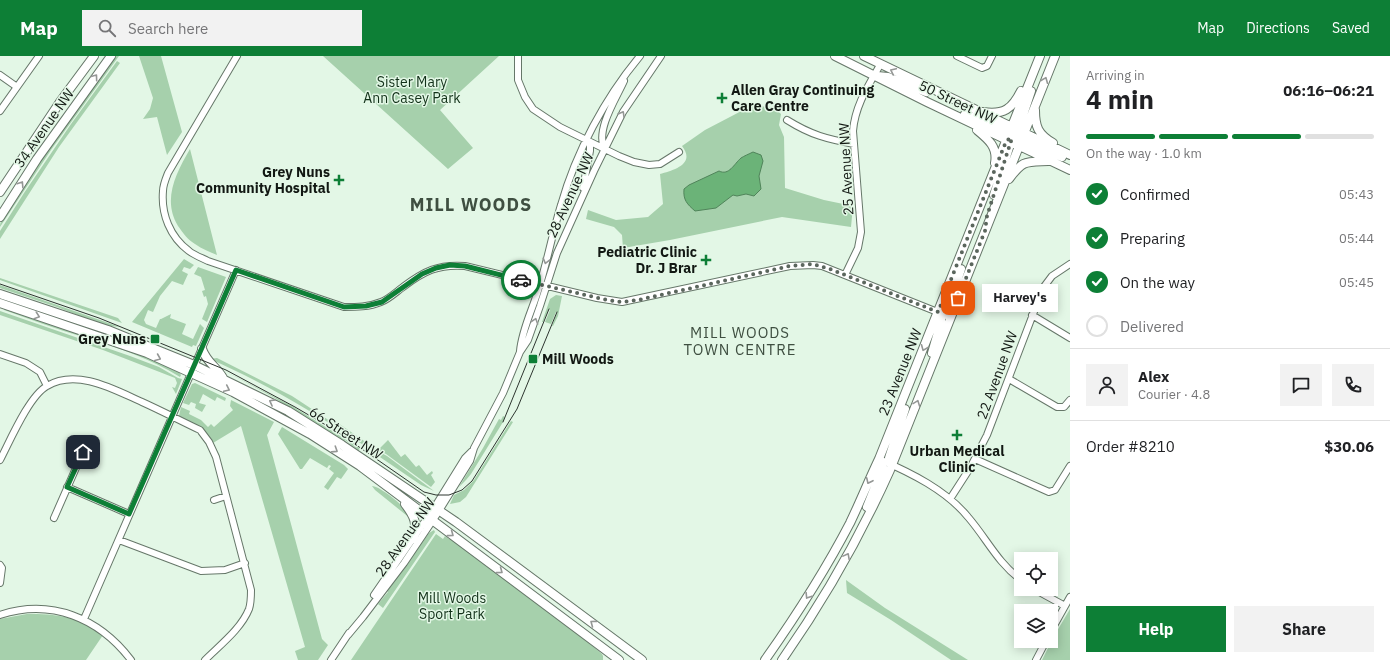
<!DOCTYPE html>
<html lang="en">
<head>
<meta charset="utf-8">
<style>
  body { margin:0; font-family:"IBM Plex Sans",sans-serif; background:#f2f2f2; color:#202124; height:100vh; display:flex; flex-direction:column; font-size:15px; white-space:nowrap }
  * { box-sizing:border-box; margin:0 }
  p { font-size:13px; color:#757577 }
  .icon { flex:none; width:22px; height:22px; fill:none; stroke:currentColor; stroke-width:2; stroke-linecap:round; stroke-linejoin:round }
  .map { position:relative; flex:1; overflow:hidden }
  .sheet { display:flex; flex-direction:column; background:#fff; width:320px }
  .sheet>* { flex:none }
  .fabs { position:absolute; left:1014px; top:496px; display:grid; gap:8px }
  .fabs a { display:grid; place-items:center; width:44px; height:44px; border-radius:0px; background:#fff; box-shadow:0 2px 10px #0003; font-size:20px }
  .pin { position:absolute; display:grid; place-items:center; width:34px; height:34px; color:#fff; margin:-17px; border-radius:8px; box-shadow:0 2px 6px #0006 }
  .courier { position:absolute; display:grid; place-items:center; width:40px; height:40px; margin:-20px; border:3px solid #0d7f36; border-radius:50%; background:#fff; color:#222; box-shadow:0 1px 5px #0007 }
  .bubble { position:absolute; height:28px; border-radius:0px; background:#fff; box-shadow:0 2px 10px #0003; font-size:13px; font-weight:700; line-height:28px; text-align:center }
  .head em { font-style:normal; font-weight:700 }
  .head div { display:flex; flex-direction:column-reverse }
  .head { display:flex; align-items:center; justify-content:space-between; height:68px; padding:0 16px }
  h1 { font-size:26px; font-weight:700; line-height:30px }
  .bar { display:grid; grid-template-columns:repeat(4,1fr); gap:6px 4px; align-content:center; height:48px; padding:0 16px }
  .bar i { height:5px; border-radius:3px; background:#e0e0e0 }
  .bar .active { background:#0d7f36 }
  .bar p { grid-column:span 4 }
  .line { display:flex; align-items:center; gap:10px; padding:0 16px; border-top:1px solid #e0e0e0 }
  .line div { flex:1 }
  .round { display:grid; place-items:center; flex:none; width:42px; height:42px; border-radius:0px; background:#f2f2f2 }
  ol { padding:0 16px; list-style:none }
  li { display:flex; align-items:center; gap:12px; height:44px }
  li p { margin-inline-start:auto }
  li .icon { padding:4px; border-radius:50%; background:#0d7f36; color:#fff; stroke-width:4 }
  li:last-child { color:#757577 }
  li i { width:22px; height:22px; border:2px solid #e0e0e0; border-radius:50% }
  .action { display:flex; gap:8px; margin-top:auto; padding:8px 16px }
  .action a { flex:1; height:46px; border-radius:0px; background:#0d7f36; color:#fff; font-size:16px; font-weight:700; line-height:46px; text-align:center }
  .action a+a { background:#f2f2f2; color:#202124 }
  header { display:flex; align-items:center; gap:24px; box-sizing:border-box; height:56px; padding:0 20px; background:#0d7f36; color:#fff }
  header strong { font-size:19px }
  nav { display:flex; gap:22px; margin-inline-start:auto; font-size:14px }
  .search { width:280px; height:36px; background:#f2f2f2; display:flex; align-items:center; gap:10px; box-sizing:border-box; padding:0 14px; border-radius:0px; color:#757577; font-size:15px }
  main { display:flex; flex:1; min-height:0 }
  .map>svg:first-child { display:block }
</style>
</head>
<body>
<header>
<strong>Map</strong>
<div class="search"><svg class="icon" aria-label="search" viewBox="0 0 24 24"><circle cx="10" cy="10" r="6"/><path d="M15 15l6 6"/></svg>Search here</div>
<nav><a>Map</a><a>Directions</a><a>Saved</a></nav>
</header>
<main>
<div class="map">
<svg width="1070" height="604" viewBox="0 0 1070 604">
  <rect width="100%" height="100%" fill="#e3f7e6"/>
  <!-- green -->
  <path fill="#a6d0ac" d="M116,0H119L51,94L0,171C0,160 16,142 22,132C52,87 82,42 116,0Z
    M139,0H161L182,76L167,99L157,61L143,63L150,53L153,42Z
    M323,0H499L440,54L473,92L448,113Z
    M117,5L120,7L59,91L0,183V175L24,137L71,68Z
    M751,50L773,51L781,58L779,69L784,81L785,132L824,144L853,150L851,171L782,161L670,184L623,192L622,179L614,171L586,163L588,154L616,164L648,161L663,148L660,118C674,114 696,108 682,90L705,74Z
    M190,93L217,199C210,196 202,193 195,188C188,184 183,177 178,170C162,144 176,117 190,93Z
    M184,203L194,209L190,213L184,211L182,215L188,218L183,229L172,225L160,240L153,256L148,254L144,264L146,268L156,272L160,263H161L171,258L170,262L186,268L182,278L193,283L200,268L204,272L196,290L193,289L192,291L132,266Z
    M198,211L226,221L207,266L202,263L208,248L206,240L204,241L202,235L205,234L201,221L194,218Z
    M0,222L118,262L122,267L0,224Z
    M0,229L120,271L111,270V272L57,251L0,232Z
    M556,239L562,240L558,260L553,270H552L557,256H556L551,268L545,266L550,254L549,253L543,266H542L550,243Z
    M4,252L107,287L153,304L179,316L181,319L180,321C150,302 116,291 83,281C56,273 30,263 4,254Z
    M0,255L130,300L159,311L178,322L182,323L176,338L172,331L175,332L177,327L175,322L103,294L0,259Z
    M217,302L292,340L330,365L338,367L367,387L365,390C315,357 265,327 210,303Z
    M221,313L292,350L361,393L358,394L345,384L344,386L273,341Z
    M195,327L226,342L225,345L217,341L215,345L203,338L199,347L206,349L202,356L195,352L196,348L191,346L189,349L183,347L192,328Z
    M231,344L274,366L267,379L322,583L328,589L318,604H298L295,595L305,591L241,370L213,387C205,372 193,368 179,360L181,351L190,355L189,358L201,364L208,371L211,368L214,371L233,354L230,350Z
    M503,360L505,361L503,366L471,418L466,424L459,431L483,392L499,363L501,364Z
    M511,365L513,366L466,441L460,446L450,448L454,439L464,434L474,424Z
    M282,371L344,409L348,413L341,423L337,421L328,434L324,431L334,417L329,413L331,410L329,409L327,412L310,402L302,413H300L278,378Z
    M388,384L401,401L405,398L416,411L419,409L427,419L432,415L433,417L431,419L435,426L431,431L386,398L378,394Z
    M376,394L387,400L434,435L421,429L374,397Z
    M372,430C379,430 399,446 404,452C407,455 409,459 411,463L375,434Z
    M434,474L435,476L383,552L378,548L388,536L386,534L429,477Z
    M436,478L443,483L445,480L449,483L450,482L582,581L602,598L603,600V604H351Z
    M846,524L885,552L968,604H951L891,564L847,537Z
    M1070,553V604H1042L1054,580Z
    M27,558C55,558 81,560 103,579L86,604H0V563Z"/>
  <!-- water -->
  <path fill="#6bb378" stroke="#50845a" d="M753,96L761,99L763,105L759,120L761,133L754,140L746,138L737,140L733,139L716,152L695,155C687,148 683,144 684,133L689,129L719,115C729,120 734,108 741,102C744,100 749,98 753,96Z"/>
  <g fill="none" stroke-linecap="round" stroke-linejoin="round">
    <!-- minor casing -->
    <g stroke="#667769" stroke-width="8">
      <path id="minor" d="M237,0L168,117C166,122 163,129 163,135C161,158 170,181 189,195C194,199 202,202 208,205L344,251C356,251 369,251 381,246C389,243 396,236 403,231C424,215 438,208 465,210L597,242L622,246L790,210L813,209L822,210L940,257
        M518,0V24L525,41L533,53L560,71L619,100L634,106L649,109L660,108L679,96
        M957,0L982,12L987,10L992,0
        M0,19L17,31
        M0,55L39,0
        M787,64C811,79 827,83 854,88
        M604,92C596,73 616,43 624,25
        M583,132L590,95V89L587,83
        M845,219L858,192L861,176L853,75C855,50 868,30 880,9
        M1032,259L1070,282
        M520,295C522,272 534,251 540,228C548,202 553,175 561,149C576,96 605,42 640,0
        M0,298L26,307L40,316L47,330
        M1009,323L1057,351H1064L1070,344
        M879,403C911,417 946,434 968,461C987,483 997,506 1021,524
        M975,403L1049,436L1055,434L1070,410
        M0,404C10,385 29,340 47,330C77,312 115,334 142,346C162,355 181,365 200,374L209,386L216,401L251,534C251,540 251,547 249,553C241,573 220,589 205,604
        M67,431L129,458
        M950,443L970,412L987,379L1043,232L1052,220L1070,208
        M214,444L226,440
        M54,462L83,396
        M119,484L201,515L225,514L245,507
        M0,509L2,512L0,527
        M1034,533L1065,550
        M374,539L434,452L465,402L472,395
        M0,559C51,542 99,562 131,604
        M84,563L236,214
        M1051,575L1070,541
        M348,579L363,561L404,507L437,458L470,405L474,392L503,337L520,296L528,284L540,250L557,197L594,115L623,56L661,0
        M331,604L349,577
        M1036,604L1046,585"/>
    </g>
    <!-- major casing -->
    <g stroke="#667769" stroke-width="10">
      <path id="major" d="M835,0L927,46L1070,114
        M864,0L1070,99
        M877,20L888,21L926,36
        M1035,54C1035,71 1038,78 1053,87
        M983,56C1004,59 1012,53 1021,35
        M965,58L1013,78
        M977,74C988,83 998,91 995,107
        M1018,79V74L1031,35
        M1017,83L1062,101
        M1009,123C1023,104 1025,106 1048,105
        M0,136L60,46L94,0
        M994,139L1012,82
        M0,161L37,103L111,0
        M0,238L108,274L152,292L194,309L288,355L342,389L456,466L642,604
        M0,247L147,297L233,336L310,378L360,410L619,604
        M950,263L947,258V254L961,213
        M202,293C207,307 216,310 223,322
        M932,297L941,266V260L938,256
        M892,409L889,402L905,353
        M405,448C415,461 417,467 414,483
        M867,451L883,411L882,406L879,403
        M765,604C796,560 825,515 850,467C860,446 869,424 879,403L1040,0
        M782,604C824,544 860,481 890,414L1055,0"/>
    </g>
    <!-- minor -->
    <use href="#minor" stroke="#fff" stroke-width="6"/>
    <!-- major -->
    <use href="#major" stroke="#fff" stroke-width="8"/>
    <!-- tram -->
    <path stroke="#2d352f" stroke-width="1" d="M0,228L99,262L226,314L295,351L336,375L424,436L436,439H449L462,434L472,425L517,353L557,256
      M503,366L549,253"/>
  </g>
  <!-- one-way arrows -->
  <defs><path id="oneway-chevron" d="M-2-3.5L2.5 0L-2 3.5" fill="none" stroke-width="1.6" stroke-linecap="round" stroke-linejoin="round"/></defs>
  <g stroke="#949795">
    <use href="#oneway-chevron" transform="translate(893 15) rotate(-155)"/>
    <use href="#oneway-chevron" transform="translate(95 21) rotate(-54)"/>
    <use href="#oneway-chevron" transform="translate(1045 24) rotate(-68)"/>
    <use href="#oneway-chevron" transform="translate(622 58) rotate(-60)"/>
    <use href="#oneway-chevron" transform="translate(21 128) rotate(-57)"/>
    <use href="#oneway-chevron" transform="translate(546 205) rotate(105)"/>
    <use href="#oneway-chevron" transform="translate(37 260) rotate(19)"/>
    <use href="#oneway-chevron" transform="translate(535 265) rotate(-71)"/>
    <use href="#oneway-chevron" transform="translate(924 292) rotate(112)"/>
    <use href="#oneway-chevron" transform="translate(158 302) rotate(23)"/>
    <use href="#oneway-chevron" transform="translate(227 333) rotate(25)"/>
    <use href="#oneway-chevron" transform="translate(272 346) rotate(-152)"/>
    <use href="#oneway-chevron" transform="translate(917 347) rotate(-69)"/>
    <use href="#oneway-chevron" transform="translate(335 394) rotate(33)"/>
    <use href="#oneway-chevron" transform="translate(869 425) rotate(115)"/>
    <use href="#oneway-chevron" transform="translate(451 478) rotate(37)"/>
    <use href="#oneway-chevron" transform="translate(847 500) rotate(-62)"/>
    <use href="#oneway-chevron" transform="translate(500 515) rotate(37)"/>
    <use href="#oneway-chevron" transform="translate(808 540) rotate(122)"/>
    <use href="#oneway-chevron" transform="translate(593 567) rotate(-143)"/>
  </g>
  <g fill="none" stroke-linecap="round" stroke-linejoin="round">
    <!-- done -->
    <path stroke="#5b665d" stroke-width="4" stroke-dasharray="0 7.2" d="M521,224L607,244L622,246L638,244L790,210L813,208L830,213L938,256L1005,88L1007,84L1012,82L987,160L985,175L958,242"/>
    <!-- route -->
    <path stroke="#0d7f36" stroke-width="5" d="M83,396L67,431L129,458L236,214L344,251L366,250L382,246L422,218L436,212L450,209L465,210L521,224"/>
  </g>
  <!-- markers -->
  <g fill="#0d7f36" stroke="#e3f7e6" stroke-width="1.5">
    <path d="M720 36h4v4h4v4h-4v4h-4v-4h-4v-4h4z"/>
    <path d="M337 118h4v4h4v4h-4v4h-4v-4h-4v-4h4z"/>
    <path d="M704 198h4v4h4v4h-4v4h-4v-4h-4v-4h4z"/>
    <rect x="150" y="278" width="10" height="10" rx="2"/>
    <rect x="528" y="298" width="10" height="10" rx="2"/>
    <path d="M955 373h4v4h4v4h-4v4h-4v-4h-4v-4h4z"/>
  </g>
  <g text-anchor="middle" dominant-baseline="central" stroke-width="3" stroke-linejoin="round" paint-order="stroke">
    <!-- park labels -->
    <g font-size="14" fill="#123119" stroke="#e3f7e6">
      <text x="412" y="26">Sister Mary<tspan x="412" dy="16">Ann Casey Park</tspan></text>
      <text x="452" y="542">Mill Woods<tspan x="452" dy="16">Sport Park</tspan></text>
    </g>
    <!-- poi labels -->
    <g font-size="14" font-weight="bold" fill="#121813" stroke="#e3f7e6" text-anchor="end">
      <text x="731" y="34" text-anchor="start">Allen Gray Continuing<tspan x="731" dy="16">Care Centre</tspan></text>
      <text x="330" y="116">Grey Nuns<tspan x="330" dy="16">Community Hospital</tspan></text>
      <text x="697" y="196">Pediatric Clinic<tspan x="697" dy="16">Dr. J Brar</tspan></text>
      <text x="146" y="283">Grey Nuns</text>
      <text x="542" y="303" text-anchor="start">Mill Woods</text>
      <text x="957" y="395" text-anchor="middle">Urban Medical<tspan x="957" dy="16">Clinic</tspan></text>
    </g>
    <!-- street labels -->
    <g font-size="14" fill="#121813" stroke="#e3f7e6">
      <text transform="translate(958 46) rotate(25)">50 Street NW</text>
      <text transform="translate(44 72) rotate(-55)">34 Avenue NW</text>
      <text transform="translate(846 113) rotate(-93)">25 Avenue NW</text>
      <text transform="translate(570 139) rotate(-65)">28 Avenue NW</text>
      <text transform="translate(900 316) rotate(-68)">23 Avenue NW</text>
      <text transform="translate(997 319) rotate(-70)">22 Avenue NW</text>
      <text transform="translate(346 377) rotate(33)">66 Street NW</text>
      <text transform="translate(405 481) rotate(-55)">28 Avenue NW</text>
    </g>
    <!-- neighbourhood labels -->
    <g font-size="15" letter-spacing="1" fill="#3f4f41" stroke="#e3f7e6">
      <text x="740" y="276">MILL WOODS<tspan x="740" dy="17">TOWN CENTRE</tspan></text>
    </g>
    <!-- district labels -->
    <g font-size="18" font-weight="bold" letter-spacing="1" fill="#3f4f41" stroke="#e3f7e6">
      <text x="471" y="148">MILL WOODS</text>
    </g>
  </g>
</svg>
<div class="fabs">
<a><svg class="icon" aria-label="locate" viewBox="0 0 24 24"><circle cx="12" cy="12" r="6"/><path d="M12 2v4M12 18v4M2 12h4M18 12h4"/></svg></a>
<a><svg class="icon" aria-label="layers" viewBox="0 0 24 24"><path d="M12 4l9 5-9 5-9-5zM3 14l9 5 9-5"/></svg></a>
</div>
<div class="pin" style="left:958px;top:242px;background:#ea580c"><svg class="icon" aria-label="bag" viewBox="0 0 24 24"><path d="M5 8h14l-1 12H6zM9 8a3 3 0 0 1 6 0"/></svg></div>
<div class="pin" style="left:83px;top:396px;background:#1f2937"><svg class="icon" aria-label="home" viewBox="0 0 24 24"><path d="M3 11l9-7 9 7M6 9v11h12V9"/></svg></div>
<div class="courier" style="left:521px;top:224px"><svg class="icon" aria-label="car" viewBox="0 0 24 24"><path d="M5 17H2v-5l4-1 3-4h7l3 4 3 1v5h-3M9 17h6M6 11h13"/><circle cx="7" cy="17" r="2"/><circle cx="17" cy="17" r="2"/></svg></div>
<div class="bubble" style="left:982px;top:228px;width:76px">Harvey's</div>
</div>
<section class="sheet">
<div class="head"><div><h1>4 min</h1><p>Arriving in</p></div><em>06:16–06:21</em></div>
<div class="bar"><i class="active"></i><i class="active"></i><i class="active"></i><i></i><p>On the way · 1.0 km</p></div>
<ol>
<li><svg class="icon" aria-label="check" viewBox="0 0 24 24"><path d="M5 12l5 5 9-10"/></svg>Confirmed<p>05:43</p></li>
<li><svg class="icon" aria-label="check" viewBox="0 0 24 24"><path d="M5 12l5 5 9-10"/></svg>Preparing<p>05:44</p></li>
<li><svg class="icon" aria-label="check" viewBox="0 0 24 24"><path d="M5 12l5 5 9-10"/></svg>On the way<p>05:45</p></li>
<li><i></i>Delivered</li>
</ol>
<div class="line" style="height:72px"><a class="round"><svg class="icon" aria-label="person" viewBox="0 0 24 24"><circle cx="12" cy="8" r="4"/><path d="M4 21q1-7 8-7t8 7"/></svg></a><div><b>Alex</b><p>Courier · 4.8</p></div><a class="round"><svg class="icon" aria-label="chat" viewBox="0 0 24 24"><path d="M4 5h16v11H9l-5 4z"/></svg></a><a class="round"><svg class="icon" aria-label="phone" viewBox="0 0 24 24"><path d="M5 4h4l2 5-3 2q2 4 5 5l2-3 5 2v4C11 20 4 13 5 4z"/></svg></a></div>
<div class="line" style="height:52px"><div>Order #8210</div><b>$30.06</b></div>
<div class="action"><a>Help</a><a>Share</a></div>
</section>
</main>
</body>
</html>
